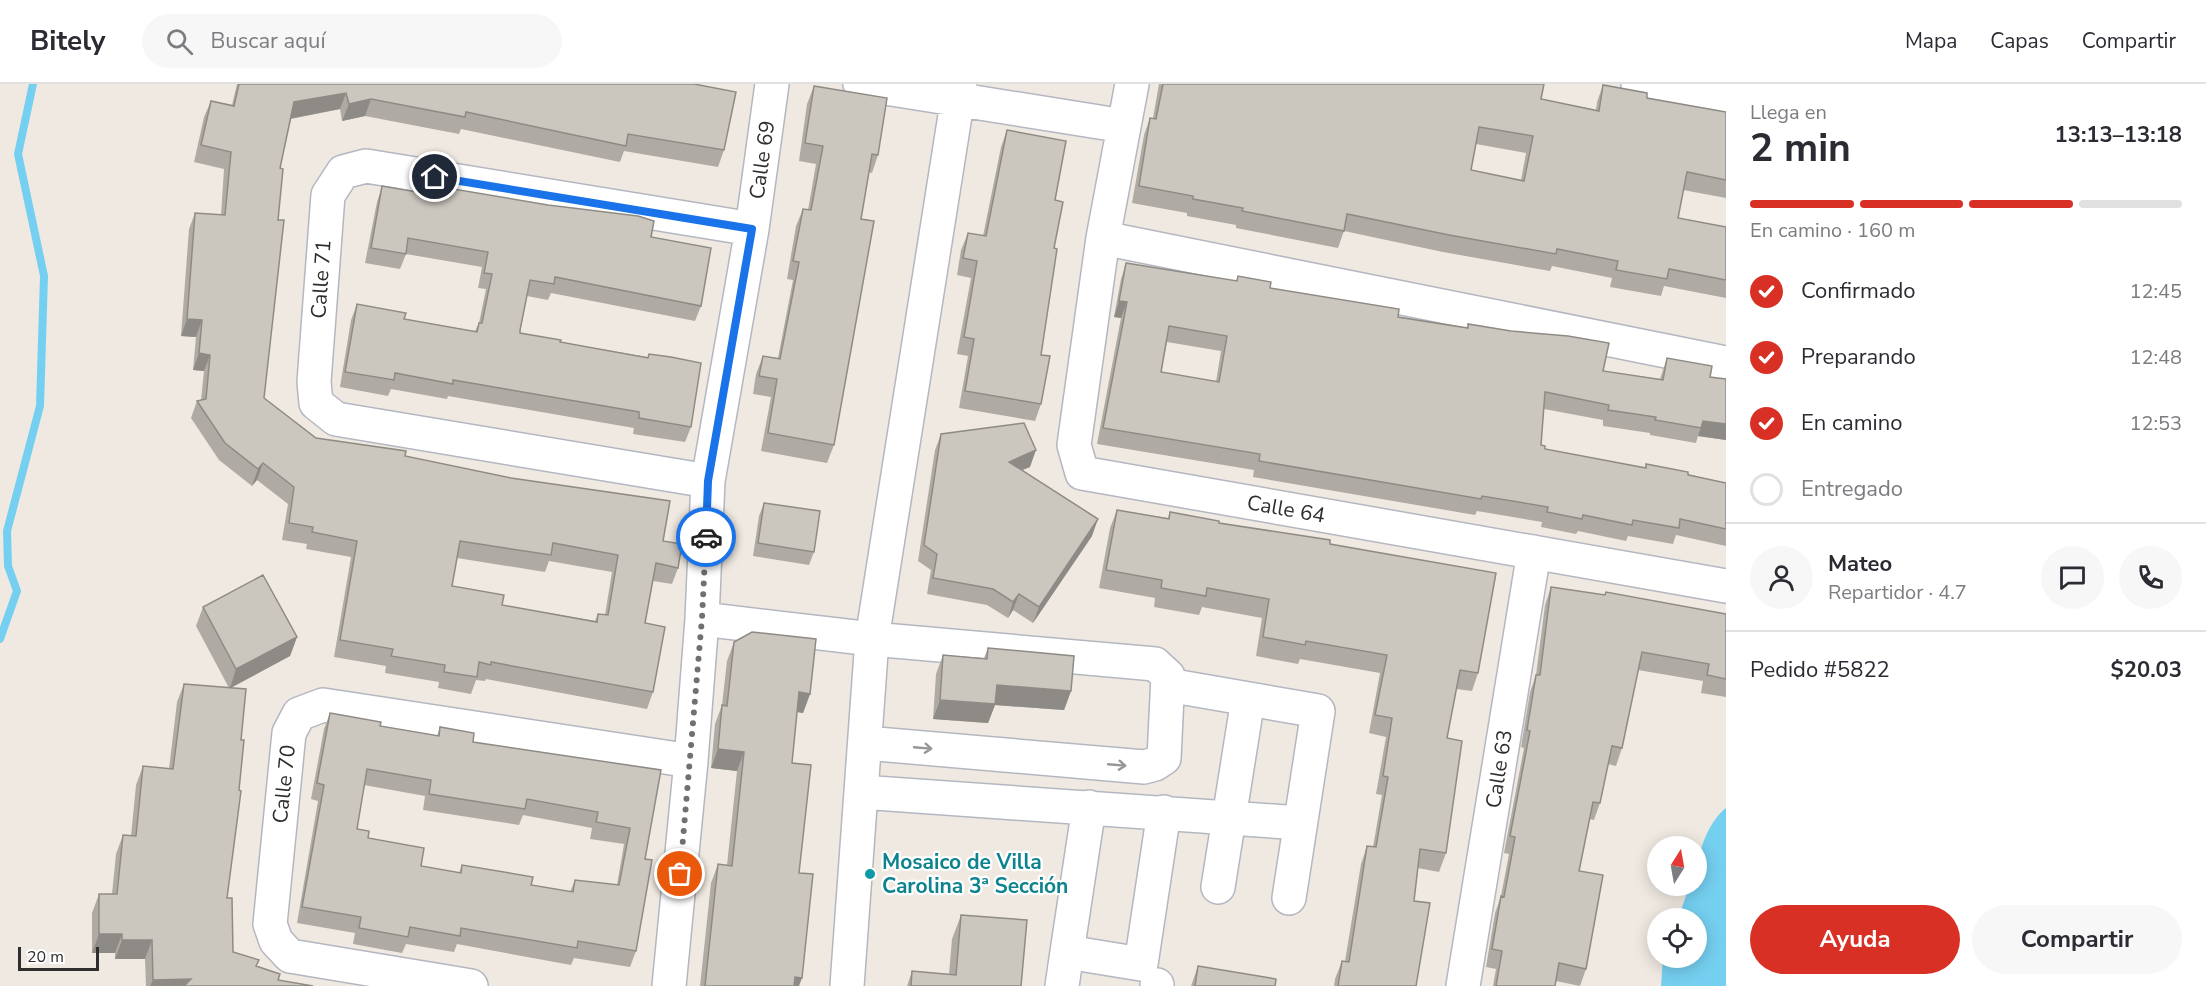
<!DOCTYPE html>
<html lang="es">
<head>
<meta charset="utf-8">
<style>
  body { margin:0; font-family:"Nunito Sans",sans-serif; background:#f7f7f7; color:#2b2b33; height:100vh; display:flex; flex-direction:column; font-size:22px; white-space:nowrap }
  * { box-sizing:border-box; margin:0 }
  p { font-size:20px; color:#7c7c81 }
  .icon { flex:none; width:33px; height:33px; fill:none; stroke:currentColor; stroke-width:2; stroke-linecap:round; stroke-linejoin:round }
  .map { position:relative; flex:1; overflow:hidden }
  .side { display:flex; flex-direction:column; background:#fff; width:480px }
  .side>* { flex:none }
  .needle { width:39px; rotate:11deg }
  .fabs { position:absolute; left:1647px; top:752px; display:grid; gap:12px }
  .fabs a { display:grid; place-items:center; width:60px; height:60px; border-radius:50%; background:#fff; box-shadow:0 3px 15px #0003; font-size:30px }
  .scale { position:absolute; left:18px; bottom:15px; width:81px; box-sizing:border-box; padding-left:6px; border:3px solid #2e2e2e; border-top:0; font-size:16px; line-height:21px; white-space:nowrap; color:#2e2e2e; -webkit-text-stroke:4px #fff; paint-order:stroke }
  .pin { position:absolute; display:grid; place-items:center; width:51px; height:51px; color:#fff; margin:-26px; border:3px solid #fff; border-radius:50%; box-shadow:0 2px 6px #0007 }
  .courier { position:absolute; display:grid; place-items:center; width:60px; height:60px; margin:-30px; border:4px solid #1a73e8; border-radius:50%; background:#fff; color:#222; box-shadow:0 2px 8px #0007 }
  .head em { font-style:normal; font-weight:700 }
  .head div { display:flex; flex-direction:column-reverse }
  .head { display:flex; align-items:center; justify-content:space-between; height:102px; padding:0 24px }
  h1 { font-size:39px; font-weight:700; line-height:45px }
  .bar { display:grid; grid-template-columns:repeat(4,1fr); gap:9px 6px; align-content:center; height:72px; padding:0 24px }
  .bar i { height:8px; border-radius:4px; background:#e1e1e2 }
  .bar .selected { background:#d93025 }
  .bar p { grid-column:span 4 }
  .line { display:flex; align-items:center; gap:15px; padding:0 24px; border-top:2px solid #e1e1e2 }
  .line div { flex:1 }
  .round { display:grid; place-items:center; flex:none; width:63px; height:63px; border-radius:32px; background:#f7f7f7 }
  ol { padding:0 24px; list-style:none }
  li { display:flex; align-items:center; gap:18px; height:66px }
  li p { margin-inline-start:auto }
  li .icon { padding:6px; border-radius:50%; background:#d93025; color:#fff; stroke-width:4 }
  li:last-child { color:#7c7c81 }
  li i { width:33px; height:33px; border:3px solid #e1e1e2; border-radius:50% }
  .primary-button { display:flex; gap:12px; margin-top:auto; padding:12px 24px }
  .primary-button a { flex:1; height:69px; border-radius:36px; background:#d93025; color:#fff; font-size:24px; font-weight:700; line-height:69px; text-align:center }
  .primary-button a+a { background:#f7f7f7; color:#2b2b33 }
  header { display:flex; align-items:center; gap:36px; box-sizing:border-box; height:84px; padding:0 30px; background:#fff; border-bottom:2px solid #e1e1e2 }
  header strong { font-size:28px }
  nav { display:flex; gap:33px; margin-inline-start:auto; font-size:21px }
  .search { width:420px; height:54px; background:#f7f7f7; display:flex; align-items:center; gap:15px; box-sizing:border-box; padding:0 21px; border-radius:33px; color:#7c7c81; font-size:22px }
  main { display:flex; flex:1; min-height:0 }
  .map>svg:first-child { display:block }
</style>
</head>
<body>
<header>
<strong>Bitely</strong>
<div class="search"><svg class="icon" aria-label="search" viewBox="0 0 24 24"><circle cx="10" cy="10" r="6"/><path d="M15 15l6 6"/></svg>Buscar aquí</div>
<nav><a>Mapa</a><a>Capas</a><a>Compartir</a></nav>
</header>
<main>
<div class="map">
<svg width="1726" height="902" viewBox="0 0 1726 902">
  <rect width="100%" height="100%" fill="#efe9e1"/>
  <!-- water -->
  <path fill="#75cff0" d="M1726,724V902H1661L1663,873H1696V834H1678L1690,801H1696C1696,774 1705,741 1726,724Z"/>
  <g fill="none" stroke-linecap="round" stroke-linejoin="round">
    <!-- stream -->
    <path stroke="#75cff0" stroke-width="8" d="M0,555L17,507L8,482L7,447L40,322L44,192L18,70L33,0"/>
    <!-- minor casing -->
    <g stroke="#b4b7c1" stroke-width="36">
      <path id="minor" d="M860,0L1124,42
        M1132,0L1103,154L1074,361L1082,389L1726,502
        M1638,0L1726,15
        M1103,154L1726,279
        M708,397L336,335L316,319L314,298L328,111L343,88L366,82L752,145
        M702,535L872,555L1155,580L1168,592L1164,674L1155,680L1144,683L865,659
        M1168,601L1318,627L1289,814
        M861,708L1300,739
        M1089,723L1067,868L1141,880L1164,728
        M1218,803L1248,615
        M471,902L290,872L276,857L270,840L289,649L299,630L323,621L691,677
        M669,902L691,677L702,535L708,397L752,145L772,0
        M847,902L872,555L960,0
        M1062,902L1067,868
        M1157,902V901
        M1463,902L1534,468"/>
    </g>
    <!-- minor -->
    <use href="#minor" stroke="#fff" stroke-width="33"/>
  </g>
  <!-- wall -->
  <path fill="#afaba4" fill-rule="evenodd" d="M237,0H694L724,66L718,83L624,67L620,78L461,45L459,50L365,32L342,37L340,25L291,35L280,84L264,314L316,354L405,372L663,457L678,484L672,500L653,497L645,539L653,608L647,625L486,595L485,597L476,596L471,610L438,604L439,598L385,589L386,582L334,573L351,473L306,465L307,460L282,456L288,420L257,396L252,402L219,376L191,334L197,317L201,316L204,287L193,286L196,253L181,252L189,145L195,129L221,131L224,85L194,78L204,33L211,17L232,21ZM457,474L545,488L549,477L612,488L605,531L598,530L595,537L502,521L452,502Z
    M1159,0H1544L1541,15L1596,26L1597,18L1603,1L1647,14L1726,28V114L1683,106L1678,134L1726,143V214L1664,202L1661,212L1610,203L1612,194L1552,182L1550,187L1443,168L1344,147L1338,164L1236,144V141L1187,132V129L1132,119L1144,51L1150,34H1153ZM1476,60L1526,69L1521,96L1471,86Z
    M814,2L878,71L872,89L869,88L861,135L834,361L827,379L761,367L771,313L753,310L756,290L763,272L778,274L793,196L787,195L796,142L803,125L808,126L816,80L799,77L807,20Z
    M1007,46L1055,116L1054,164L1041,271V320L1035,337L959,324L968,272L957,270L971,194L957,191L961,166L968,149L983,152L1001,63Z
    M382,102L439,112L442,103L651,153L701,222L695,237L551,209L548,216L527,212L520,249L560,258L648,273L649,270L691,343L685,358L633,350L634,344L448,312L447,315L391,305L388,312L340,303L351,236L357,220L404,235L475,247L479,239L486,205L478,204L482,183L406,170L400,185L365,179L377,118Z
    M1126,179L1236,197L1238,192L1270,204L1398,233L1467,244L1468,240L1603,287L1660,295L1667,274L1710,293L1726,295V356L1698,352L1696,359L1650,351V349L1603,342V336L1544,325L1541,361L1545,365L1645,384L1646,380L1726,399V462L1676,451L1673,460L1628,452L1626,457L1578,447L1576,450L1541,443L1542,438L1477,427L1475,431L1253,393L1254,386L1097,360L1121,234L1114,233L1121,195ZM1167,258L1221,267L1216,298L1161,288Z
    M941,350L1030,383L1021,386L1092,452L1033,539L1013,526L1008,534L987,521L927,510L931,486L918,477L935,366Z
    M764,419L814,468L809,481L753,472L759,432Z
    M1117,426L1168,434L1170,428L1219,439L1330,460L1478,589L1472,607L1456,605L1447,654L1446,769L1439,788L1418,784L1414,817L1416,902H1334L1335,895L1342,877H1345L1361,780L1367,762L1373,763L1382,711L1376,710L1386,653L1369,649L1380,589L1300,575L1298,580L1256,572L1262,534L1202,523L1199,531L1154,523L1155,514L1099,504L1110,444Z
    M1551,503L1726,530V613L1701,609L1703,597L1638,586L1622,664L1616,682L1608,680L1600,719L1594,736L1589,735L1579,787L1586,885L1580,902L1556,897L1555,902H1493L1496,885L1486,883L1495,829L1501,812L1509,770L1504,769L1524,664L1521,663L1530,608L1536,591L1545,521Z
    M203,523L297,553L290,572L231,604L227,814L233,868L278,896L313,902H146L145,875H115V869H92V829L99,810H112L116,770L123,751L131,752L136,701L143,682L169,685L177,618L184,600L229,604L196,542Z
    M734,558L810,610L803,629L797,628L792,679L799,789V902H700L711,799L718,780L727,781L737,687L711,684L715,640L722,621L727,577Z
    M988,564L1071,607L1064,626L995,621L988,639L933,635L936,590L943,571L984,574Z
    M330,629L380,642L437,652L440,643L473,658L661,686L645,775L636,867L630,883L574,874L571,881L457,860L454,868L406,860L402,869L353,860L355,849L297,839L318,717L311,715L324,645ZM364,701L425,712L423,726L519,741L523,731L592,744L590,755L624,760L617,801L575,796L570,808L531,801L462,781L459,789L421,782L368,754L357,745Z
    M961,831L1021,902H907L912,887L949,890L952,855Z
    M1198,882L1275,902H1191Z"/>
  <!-- shaded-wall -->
  <path fill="#8e8b86" d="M346,9L340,25L288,35L294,18Z
    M371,15L365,32L342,37L349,20Z
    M1119,217L1127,218L1121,234L1114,233Z
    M187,235L202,236L196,253L181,252Z
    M199,269L210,271L204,287L193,286Z
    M1703,337L1726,340V356L1698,352Z
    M1036,366L1030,383L1003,394L1009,378Z
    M263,379L257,396L252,402L258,385Z
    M1098,435L1092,452L1033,539L1039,523Z
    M1019,510L1013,526L1008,534L1013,518Z
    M297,553L290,572L230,604L236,585Z
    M997,601L1071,607L1064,626L995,621L988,639L933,635L940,616Z
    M799,608L810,610L803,629L792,627Z
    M718,665L744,668L737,687L711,684Z
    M99,850H122L115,869H92Z
    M122,856H152L145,875H115Z
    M795,893L802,894L799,902H792Z
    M191,895L189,902H150L153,896Z"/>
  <!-- building -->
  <path fill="#cbc7bf" stroke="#8e8b86" stroke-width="1.5" fill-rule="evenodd" d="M239,0H694L736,8L724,66L628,50L626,62L466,28L465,33L371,15L349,20L346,9L294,18L280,84L283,85L278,136H284L264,314L316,354L406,367L405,372L511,394L670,417L663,457L682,460L678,484L656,479L645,539L665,543L653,608L491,578V581L479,578L477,593L444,588L445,581L391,572L393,565L340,556L357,457L312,448L313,443L289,439L294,403L263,379L258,385L225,359L197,317L206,315L210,271L199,269L202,236L187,235L195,129L225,131L231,68L201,61L211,17L234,22ZM460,457L551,471L553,459L618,471L608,531L598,530L597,538L502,521L504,511L452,502Z
    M1163,0H1544L1541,15L1599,27L1603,1L1647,9V14L1726,28V96L1687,88L1678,134L1726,143V196L1669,185L1667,195L1616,186L1618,177L1557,165L1556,170L1449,151L1347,130L1344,147L1242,127L1243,124L1193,115V112L1139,102L1150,34L1156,35ZM1479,43L1533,52L1524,97L1471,86Z
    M814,2L887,14L878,71L872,70L861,135L874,137L834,361L768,349L777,295L759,292L763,272L780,275L799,178L793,177L803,125L811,126L823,62L805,59Z
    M1007,46L1066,57L1055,116L1063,118L1054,164L1057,165L1041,271L1050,272L1041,320L965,307L974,255L964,253L977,177L963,174L968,149L986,152Z
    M382,102L440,112L442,103L548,121L638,132L654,137L651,153L711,164L701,222L555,193L554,200L530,196L520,246V249L561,256L560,258L648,274L649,270L671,273L701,279L691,343L639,334V328L453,296V300L395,289L394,296L345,288L357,220L406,229L404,235L477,248L479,239H482L492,190L484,189L488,168L408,154L406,170L371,164Z
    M1126,179L1237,197L1238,192L1271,198L1270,204L1399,225L1398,233L1468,244V240L1511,247L1568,252L1609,259L1603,287L1663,296L1667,274L1712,282L1710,293L1726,295V340L1703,337L1701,344L1655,336L1656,333L1608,326L1609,321L1545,308L1541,361L1545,362V365L1646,384V380L1688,388V391L1726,399V445L1680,435L1679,444L1633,436L1632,441L1583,431L1582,435L1547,428L1548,423L1482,412L1481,415L1259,377L1260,370L1103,344L1127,218L1119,217ZM1169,242L1227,252L1219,298L1161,288Z
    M1024,339L1036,366L1009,378L1098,435L1039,523L1019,510L1013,518L993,505L933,494L937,470L924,461L941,350Z
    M764,419L820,427L814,468L758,459Z
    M1117,426L1169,435L1170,428L1219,437V439L1330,456V460L1496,489L1478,589L1460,586L1447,654L1462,657L1446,769L1420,765L1414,817L1430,819L1416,902H1338L1342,877L1349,878L1367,762L1376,763L1388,693L1383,692L1392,634L1375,631L1387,571L1306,557L1305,561L1263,553L1269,515L1207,504L1206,512L1161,504L1162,496L1106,486Z
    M263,491L297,553L236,585L203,523Z
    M1551,503L1605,511L1606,508L1726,530V595L1707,591L1709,580L1642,568L1622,664L1612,662L1600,719L1593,718L1579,787L1603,791L1586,885L1559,879L1555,902H1496L1502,867L1492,865L1501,812L1504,813L1515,753L1510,752L1530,647L1527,646L1536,591H1540Z
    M752,548L816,555L810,610L799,608L792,679L811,681L799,789L813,790L802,894L795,893L794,902H705L718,780L732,782L744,668L718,665L722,621L727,622L734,558Z
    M988,564L1074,572L1071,607L997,601L995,620L940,616L943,571L987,575Z
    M184,600L246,605L241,656H244L239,706L241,707L227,814H232L233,868L259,876L256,882L280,890L278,896L313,902H184L191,895L153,896L152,856H122V850H99V810H117L123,751L136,752L143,682L173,685Z
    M330,629L381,638L380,642L439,652L440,643L474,649L473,658L661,686L645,775L652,776L636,867L578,857L577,864L461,844L460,852L410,843L408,853L359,844L361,833L302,823L324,701L317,699ZM367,685L431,696L429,710L525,725L527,715L598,728L596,738L630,744L619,801L575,796L573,808L531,801L533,793L462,781L461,789L421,782L424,764L368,754L369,747L357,745Z
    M961,831L1027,836L1021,902H911L912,887L956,891Z
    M1198,882L1276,895L1275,902H1195Z"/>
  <!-- one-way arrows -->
  <defs><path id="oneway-shaft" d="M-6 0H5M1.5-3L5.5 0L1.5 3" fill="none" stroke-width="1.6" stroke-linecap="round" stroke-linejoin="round" transform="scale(1.5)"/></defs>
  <g stroke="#969696">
    <use href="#oneway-shaft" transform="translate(923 664) rotate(5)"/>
    <use href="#oneway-shaft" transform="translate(1117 681) rotate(5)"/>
  </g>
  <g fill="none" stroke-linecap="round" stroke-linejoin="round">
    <!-- done -->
    <path stroke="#726f6d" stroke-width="6" stroke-dasharray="0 10.8" d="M680,790L702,534L706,453"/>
    <!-- route -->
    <path stroke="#1a73e8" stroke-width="8" d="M435,93L752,145L708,397L706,453"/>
  </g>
  <!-- markers -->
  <circle fill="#0f9aa8" stroke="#fff" stroke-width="2" cx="870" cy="790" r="6"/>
  <g text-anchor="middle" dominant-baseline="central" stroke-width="4.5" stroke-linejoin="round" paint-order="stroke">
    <!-- street labels -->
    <g font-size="21" fill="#2e2e2e" stroke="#fff">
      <text transform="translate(762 76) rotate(-82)">Calle 69</text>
      <text transform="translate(321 195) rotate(-86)">Calle 71</text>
      <text transform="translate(1286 425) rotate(10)">Calle 64</text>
      <text transform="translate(1499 685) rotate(-81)">Calle 63</text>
      <text transform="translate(284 700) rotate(-84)">Calle 70</text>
    </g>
    <!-- culture labels -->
    <g font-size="21" font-weight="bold" fill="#0d838f" stroke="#fff" text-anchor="start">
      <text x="882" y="778">Mosaico de Villa<tspan x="882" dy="24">Carolina 3ª Sección</tspan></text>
    </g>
  </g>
</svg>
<div class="fabs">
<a><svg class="needle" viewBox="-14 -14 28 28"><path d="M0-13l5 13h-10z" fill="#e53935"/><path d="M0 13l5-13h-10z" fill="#7c7c81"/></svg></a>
<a><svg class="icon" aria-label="locate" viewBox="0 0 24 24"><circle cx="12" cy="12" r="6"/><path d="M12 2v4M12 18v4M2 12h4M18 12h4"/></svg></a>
</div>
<div class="scale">20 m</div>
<div class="pin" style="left:680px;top:790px;background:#ea580c"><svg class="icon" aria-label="bag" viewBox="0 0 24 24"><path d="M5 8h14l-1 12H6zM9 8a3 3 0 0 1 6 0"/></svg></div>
<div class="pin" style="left:435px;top:93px;background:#1f2937"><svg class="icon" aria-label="home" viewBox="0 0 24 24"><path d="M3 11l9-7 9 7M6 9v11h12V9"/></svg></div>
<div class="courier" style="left:706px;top:453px"><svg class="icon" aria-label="car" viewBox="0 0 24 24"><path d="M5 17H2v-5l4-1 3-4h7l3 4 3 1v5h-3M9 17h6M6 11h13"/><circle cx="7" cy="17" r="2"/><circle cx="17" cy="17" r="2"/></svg></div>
</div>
<section class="side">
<div class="head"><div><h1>2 min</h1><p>Llega en</p></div><em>13:13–13:18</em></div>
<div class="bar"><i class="selected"></i><i class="selected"></i><i class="selected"></i><i></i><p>En camino · 160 m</p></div>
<ol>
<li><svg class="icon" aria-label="check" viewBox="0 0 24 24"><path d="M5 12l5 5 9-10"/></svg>Confirmado<p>12:45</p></li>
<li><svg class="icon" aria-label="check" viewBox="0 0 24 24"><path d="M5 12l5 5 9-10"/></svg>Preparando<p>12:48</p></li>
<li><svg class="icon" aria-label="check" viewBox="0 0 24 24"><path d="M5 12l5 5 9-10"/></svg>En camino<p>12:53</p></li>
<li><i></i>Entregado</li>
</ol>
<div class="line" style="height:108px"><a class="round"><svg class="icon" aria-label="person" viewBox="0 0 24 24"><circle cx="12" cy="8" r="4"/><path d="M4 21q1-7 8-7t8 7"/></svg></a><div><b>Mateo</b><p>Repartidor · 4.7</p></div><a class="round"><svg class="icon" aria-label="chat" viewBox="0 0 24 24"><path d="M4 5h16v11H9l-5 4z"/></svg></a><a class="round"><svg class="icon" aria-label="phone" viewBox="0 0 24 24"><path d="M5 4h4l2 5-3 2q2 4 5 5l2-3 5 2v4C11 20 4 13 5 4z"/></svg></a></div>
<div class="line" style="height:78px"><div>Pedido #5822</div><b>$20.03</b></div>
<div class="primary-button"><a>Ayuda</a><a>Compartir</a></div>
</section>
</main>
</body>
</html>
